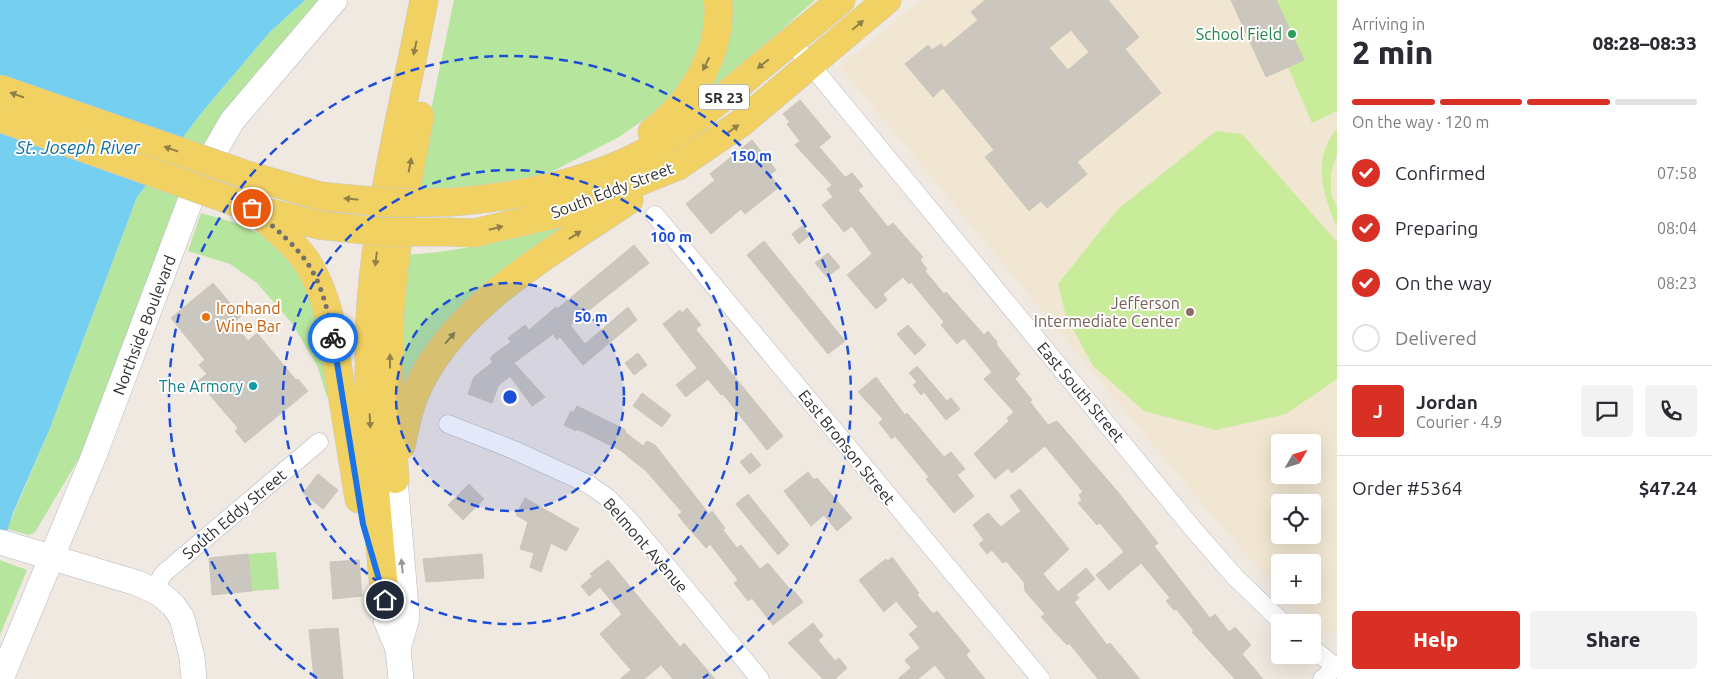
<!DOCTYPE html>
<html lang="en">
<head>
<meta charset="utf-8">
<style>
  body { margin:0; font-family:Ubuntu,sans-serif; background:#f2f2f3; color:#2b2b33; height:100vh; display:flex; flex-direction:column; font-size:19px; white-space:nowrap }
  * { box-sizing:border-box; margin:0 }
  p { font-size:16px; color:#7c7c81 }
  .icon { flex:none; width:28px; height:28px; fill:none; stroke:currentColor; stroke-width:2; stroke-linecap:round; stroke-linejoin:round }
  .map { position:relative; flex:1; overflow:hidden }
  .panel { display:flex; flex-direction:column; background:#fff; width:375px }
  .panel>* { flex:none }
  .needle { width:32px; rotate:51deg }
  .fabs { position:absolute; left:1271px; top:434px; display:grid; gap:10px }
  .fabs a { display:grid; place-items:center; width:50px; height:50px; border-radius:5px; background:#fff; box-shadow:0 5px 20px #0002; font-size:25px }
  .pin { position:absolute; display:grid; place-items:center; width:42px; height:42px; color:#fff; margin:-21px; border:2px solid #fff; border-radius:50%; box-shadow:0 1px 5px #0007 }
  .courier { position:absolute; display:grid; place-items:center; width:50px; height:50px; margin:-25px; border:4px solid #1a73e8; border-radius:50%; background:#fff; color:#222; box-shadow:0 1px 6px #0007 }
  .summary em { font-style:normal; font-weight:800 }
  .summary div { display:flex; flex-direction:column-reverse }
  .summary { display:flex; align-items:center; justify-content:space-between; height:85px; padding:0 15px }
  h1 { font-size:32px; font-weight:800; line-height:38px }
  .bar { display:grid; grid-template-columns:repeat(4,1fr); gap:8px 5px; align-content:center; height:60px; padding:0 15px }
  .bar i { height:6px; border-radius:4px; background:#e1e1e2 }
  .bar .active { background:#d93025 }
  .bar p { grid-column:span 4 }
  .line { display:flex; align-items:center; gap:12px; padding:0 15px; border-top:1px solid #e1e1e2 }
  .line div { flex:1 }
  .round { display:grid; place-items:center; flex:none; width:52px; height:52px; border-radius:5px; background:#f2f2f3 }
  ol { padding:0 15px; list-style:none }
  li { display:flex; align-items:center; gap:15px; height:55px }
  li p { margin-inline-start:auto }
  li .icon { padding:5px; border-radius:50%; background:#d93025; color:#fff; stroke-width:4 }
  li:last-child { color:#7c7c81 }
  li i { width:28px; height:28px; border:2px solid #e1e1e2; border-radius:50% }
  .action { display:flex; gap:10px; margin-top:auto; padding:10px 15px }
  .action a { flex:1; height:58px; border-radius:5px; background:#d93025; color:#fff; font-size:20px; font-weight:800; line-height:58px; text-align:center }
  .action a+a { background:#f2f2f3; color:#2b2b33 }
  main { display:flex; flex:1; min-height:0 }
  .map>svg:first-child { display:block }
</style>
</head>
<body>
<main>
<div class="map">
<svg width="1337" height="679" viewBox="0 0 1337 679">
  <rect width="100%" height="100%" fill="#efe9e1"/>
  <!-- education -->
  <path fill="#f0e6d1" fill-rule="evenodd" d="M920,0H1337V633L1326,631L1286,595H1312V562H1280V589L1249,557L1208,511L840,67ZM1280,442H1312V475H1280ZM1280,502H1312V535H1280Z"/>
  <!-- green -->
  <path fill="#b6e59e" d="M305,0H321L254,75L229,108L81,455L35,532L29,535L7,529L50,428L137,197L203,111L270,32Z
    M454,0H708L700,50L680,88L659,109L619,137L555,170L515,183L414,191Z
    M730,0H815L705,98Z
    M201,213L236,223L279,243L309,277L335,394L327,397L317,365L291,322L257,283L230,264L188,251Z
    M573,218L404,390L401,340L404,255C466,252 514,237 573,218Z
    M276,552L279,589L252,591L248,554Z
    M0,560L27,570L0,635Z"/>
  <!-- pitch -->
  <path fill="#c9ec9a" d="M1231,0H1337V111L1312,123L1288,67L1266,77Z
    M1337,129V155L1331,172V194L1337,207V227C1323,195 1311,159 1337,129Z
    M1216,131L1242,134L1337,242V379L1286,414L1216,430L1144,411L1093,366L1066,316L1058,284L1118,209Z"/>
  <!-- water -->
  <path fill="#75cff0" d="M0,0H305L270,32L203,111L137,197L50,428L13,513L0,552Z"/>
  <!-- building -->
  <path fill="#cbc7bf" stroke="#cbc5ba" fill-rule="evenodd" d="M985,0H1108L1139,37L1125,49L1161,93L1077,162L1087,174L1047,208L1041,201L1029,211L985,157L994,150L943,88L933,97L905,64L928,45L932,50L941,44L944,48L978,20L971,12ZM1071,30L1089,52L1068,70L1049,48Z
    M1231,0H1276L1304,60L1266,77Z
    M800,100L831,137L819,147L844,176L846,177L852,173L863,186L858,190L888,227L893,223L923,257L920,260L927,269L925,271L944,294L946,292L984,335L988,331L997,342L996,344L1020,374L1015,379L1032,400L1030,402L1048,425L1057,421L1117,491L1158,543L1154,546L1210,618L1215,614L1229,632L1235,627L1251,645L1242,654L1263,679H1235L1192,632L1194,631L1176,609L1174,610L1166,601L1170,598L1141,563L1109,590L1096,575L1124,552L1100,523L1097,525L1078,503L1082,500L1079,495L1083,492L1045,446L1012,473L1008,468L995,479L974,454L1009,421L1007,418L1014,412L984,379L992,372L964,338L957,344L941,325L944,322L911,282L909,284L903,277L883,294L887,300L876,309L847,275L872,254L852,226L844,232L822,205L833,197L827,189L832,185L795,145L800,141L787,124L790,122L783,114Z
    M752,140L776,170L770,175L779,187L745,214L741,209L711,234L686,204L715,180L710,174Z
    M802,226L810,235L799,244L792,234Z
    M764,241L845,341L828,354L747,255Z
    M634,245L649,263L570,325L585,344L628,307L637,320L583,365L560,337L557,340L553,334L514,363L545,397L532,406L510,376L498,386L492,403L468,394L474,377L493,362L490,359L494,354L511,342L508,338L525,325L529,330L556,307L557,309Z
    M828,253L840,267L827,277L815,263Z
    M213,283L241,316L233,323L248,341L257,333L296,380L298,379L308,391L245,443L235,431L238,428L198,381L207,374L199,365L205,360L171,318Z
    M687,308L701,325L696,329L697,331L783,436L767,450L723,394L721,395L708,379L686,397L676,385L697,368L663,324L680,310L682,313Z
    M908,325L926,345L915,355L897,334Z
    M638,353L647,365L634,375L625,363Z
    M917,366L947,401L951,398L960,409L946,420L924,392L921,395L913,385L917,382L909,373Z
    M876,377L905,415L907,413L944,457L951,452L965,469L957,475L974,496L954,513L926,479L929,477L895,436L892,439L879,423L883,419L858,392Z
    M642,393L671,415L662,427L633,406Z
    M577,406L626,430L625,432L643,446L647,441L655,445L709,514L712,511L725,528L723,530L737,548L741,545L760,569L768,563L792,592L794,591L803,602L773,625L752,598L748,601L734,583L738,580L710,544L706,548L685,524L678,515L682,512L646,471L620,450L577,429L576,431L564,425L571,411L573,413Z
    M751,453L761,465L750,474L740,462Z
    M808,472L814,480L817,478L852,518L837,531L824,515L811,526L784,491Z
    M318,474L338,490L323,509L303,493Z
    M469,484L484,499L463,520L448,505Z
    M1020,489L1069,549L1043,574L1058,592L1086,568L1095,579L1076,595L1079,598L1074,602L1107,645L1110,643L1140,679H1098L1069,643L1067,645L1041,617L1045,614L1025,591L1024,582L1006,561L1003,563L992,550L987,554L979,544L984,540L973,525L988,513L1001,527L1021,511L1010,496Z
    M748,494L789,545L778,555L736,504Z
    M525,498L579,529L566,551L551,543L541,572L530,567L534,553L520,549L528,522L516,515Z
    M248,554L252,591L212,595L209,558Z
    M482,554L484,578L426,582L423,559Z
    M892,557L919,593L917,595L933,614L937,611L970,651L966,655L985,679H946L935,665L918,679H898L911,668L905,660L920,648L909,634L918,627L896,601L884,612L859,580L886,559L888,561Z
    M359,560L362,596L333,599L330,562Z
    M608,560L680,647L684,643L715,679H673L661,665L644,679H620L631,670L600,634L622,614L600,587L589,596L581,586L593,576L590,574Z
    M813,623L823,636L818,640L835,661L839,658L847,668L835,679H823L788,643Z
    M338,628L343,679H314L309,630Z"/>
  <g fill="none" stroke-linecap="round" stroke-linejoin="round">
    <!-- street casing -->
    <g stroke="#b4b7c1" stroke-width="19">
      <path id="street" d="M791,41L1194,530L1235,577L1282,622
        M655,215L1041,679
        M448,424L514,450L588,484L608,498L629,520L760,679
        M154,590L163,574L319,442
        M1312,648L1337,668
        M1322,679L1337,666"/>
    </g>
    <!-- secondary casing -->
    <g stroke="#b4b7c1" stroke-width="26">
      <path id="secondary" d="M395,479L407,618L398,649
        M0,542L137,583L159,593L173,605L182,618L192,657L194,679
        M385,600L386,620L398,649L401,679
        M1,679L93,458L198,180L232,121L335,0"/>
    </g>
    <!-- primary casing -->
    <g stroke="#c9c9c9" stroke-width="29">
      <path id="primary" d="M652,132C692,102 723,51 718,0
        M250,176L320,196
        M452,202C515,197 579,185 636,157C676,137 710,108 744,80C776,53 809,27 841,0
        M252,208C298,248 314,258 330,319L359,499
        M259,210L318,225
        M448,232L474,233L560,213L678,166L741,123L887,0
        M401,446C405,429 408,411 415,394C452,306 553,252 629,200
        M395,479C391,425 388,370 390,316C394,248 407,182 420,116
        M385,600C376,501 364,402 371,302C379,200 405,100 424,0"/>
    </g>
    <!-- street -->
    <use href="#street" stroke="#fff" stroke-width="18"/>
    <!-- secondary -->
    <use href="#secondary" stroke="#fff" stroke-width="25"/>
    <!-- primary -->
    <use href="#primary" stroke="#f2d163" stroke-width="28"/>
    <!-- primary-bridge casing -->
    <g stroke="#c9c9c9" stroke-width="29" stroke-linecap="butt">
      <path id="primary-bridge" d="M0,89L250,176
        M0,118L241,204
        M320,196L392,203L452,202
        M318,225L384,232H448"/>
    </g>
    <!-- primary-bridge -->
    <use href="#primary-bridge" stroke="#f2d163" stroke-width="28"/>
  </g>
  <!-- one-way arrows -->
  <defs><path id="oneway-solid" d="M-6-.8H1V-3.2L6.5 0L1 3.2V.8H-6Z" transform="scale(1.25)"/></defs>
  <g fill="#908048">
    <use href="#oneway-solid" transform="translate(858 25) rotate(-40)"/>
    <use href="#oneway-solid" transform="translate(415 48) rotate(102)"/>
    <use href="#oneway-solid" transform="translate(706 64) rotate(116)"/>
    <use href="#oneway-solid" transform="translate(763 64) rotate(141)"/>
    <use href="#oneway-solid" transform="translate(17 95) rotate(-161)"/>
    <use href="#oneway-solid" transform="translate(733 129) rotate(-36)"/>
    <use href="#oneway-solid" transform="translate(171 149) rotate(-161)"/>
    <use href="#oneway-solid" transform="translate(410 165) rotate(-79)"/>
    <use href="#oneway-solid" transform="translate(351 199) rotate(-174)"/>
    <use href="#oneway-solid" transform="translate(496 228) rotate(-14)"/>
    <use href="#oneway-solid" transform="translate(575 235) rotate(-34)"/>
    <use href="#oneway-solid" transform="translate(376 259) rotate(97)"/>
    <use href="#oneway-solid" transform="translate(450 338) rotate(-49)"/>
    <use href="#oneway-solid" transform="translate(390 361) rotate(-90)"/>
    <use href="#oneway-solid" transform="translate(370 421) rotate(87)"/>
  </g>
  <use fill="#969696" href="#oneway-solid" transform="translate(402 566) rotate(-96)"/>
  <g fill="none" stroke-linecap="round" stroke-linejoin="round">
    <!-- done -->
    <path stroke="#726f6d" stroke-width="5" stroke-dasharray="0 9" d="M252,208C305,254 320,266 333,338"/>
    <!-- route -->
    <path stroke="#1a73e8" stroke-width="6" d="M333,338L363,524L385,600"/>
  </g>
  <!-- distance rings -->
  <circle cx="510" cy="397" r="114" fill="#1d4ed8" fill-opacity=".12"/>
  <g fill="none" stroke="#1d4ed8" stroke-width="2.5" stroke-dasharray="9 6">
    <circle cx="510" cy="397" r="114"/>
    <circle cx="510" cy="397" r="227"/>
    <path d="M317 678A341 341 0 1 1 703 678"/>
  </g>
  <!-- markers -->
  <circle fill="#2e9e5b" stroke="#fff" stroke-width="2" cx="1292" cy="34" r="5"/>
  <circle fill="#8d6e63" stroke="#fff" stroke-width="2" cx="1190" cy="312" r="5"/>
  <circle fill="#e8710a" stroke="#fff" stroke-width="2" cx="206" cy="317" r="5"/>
  <circle fill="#0f9aa8" stroke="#fff" stroke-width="2" cx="253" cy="386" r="5"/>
  <g text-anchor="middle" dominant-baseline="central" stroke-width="4" stroke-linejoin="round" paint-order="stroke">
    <!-- shield labels -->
    <rect fill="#fff" stroke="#6d6d6d" stroke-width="1" x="699" y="84.5" width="50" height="25" rx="4"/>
    <g font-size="15" font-weight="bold" fill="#2e2e2e">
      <text x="724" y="97">SR 23</text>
    </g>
    <!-- leisure labels -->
    <g font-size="16" fill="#27864d" stroke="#fff" text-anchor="end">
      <text x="1282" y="34">School Field</text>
    </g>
    <!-- street labels -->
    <g font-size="16" fill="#2e2e2e" stroke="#fff">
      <text transform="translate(612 190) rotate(-21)">South Eddy Street</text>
      <text transform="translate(144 325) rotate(-69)">Northside Boulevard</text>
      <text transform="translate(1081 392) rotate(50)">East South Street</text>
      <text transform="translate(847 447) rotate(51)">East Bronson Street</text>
      <text transform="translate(234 514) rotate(-40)">South Eddy Street</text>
      <text transform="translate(646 545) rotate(49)">Belmont Avenue</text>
    </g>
    <!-- education labels -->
    <g font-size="16" fill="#785e54" stroke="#fff" text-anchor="end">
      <text x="1180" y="303">Jefferson<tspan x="1180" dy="18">Intermediate Center</tspan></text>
    </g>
    <!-- food labels -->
    <g font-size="16" fill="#c56008" stroke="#fff" text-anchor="start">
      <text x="216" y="308">Ironhand<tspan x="216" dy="18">Wine Bar</tspan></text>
    </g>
    <!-- culture labels -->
    <g font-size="16" fill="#0d838f" stroke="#fff" text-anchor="end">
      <text x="243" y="386">The Armory</text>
    </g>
    <!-- water labels -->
    <g font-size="18" font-style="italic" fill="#0d6fa3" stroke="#fff">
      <text x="78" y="147">St. Joseph River</text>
    </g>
  </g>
  <circle cx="510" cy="397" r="8" fill="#1d4ed8" stroke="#fff" stroke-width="2.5"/>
  <g font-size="15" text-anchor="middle" font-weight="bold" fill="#1d4ed8" stroke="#fff" stroke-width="4" stroke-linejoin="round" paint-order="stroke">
    <text x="751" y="161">150 m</text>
    <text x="671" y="242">100 m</text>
    <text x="591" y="322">50 m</text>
  </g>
</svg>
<div class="fabs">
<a><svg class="needle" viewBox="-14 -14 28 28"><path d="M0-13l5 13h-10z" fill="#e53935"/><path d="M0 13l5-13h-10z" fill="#7c7c81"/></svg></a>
<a><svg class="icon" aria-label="locate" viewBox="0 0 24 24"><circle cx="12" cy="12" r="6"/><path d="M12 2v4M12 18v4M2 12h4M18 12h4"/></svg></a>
<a>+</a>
<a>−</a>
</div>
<div class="pin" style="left:252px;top:208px;background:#ea580c"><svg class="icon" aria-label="bag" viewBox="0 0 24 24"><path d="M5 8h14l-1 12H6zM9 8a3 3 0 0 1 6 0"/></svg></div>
<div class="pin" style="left:385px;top:600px;background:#1f2937"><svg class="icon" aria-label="home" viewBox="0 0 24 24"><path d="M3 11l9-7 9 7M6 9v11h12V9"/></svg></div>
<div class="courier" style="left:333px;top:338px"><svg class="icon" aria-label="bike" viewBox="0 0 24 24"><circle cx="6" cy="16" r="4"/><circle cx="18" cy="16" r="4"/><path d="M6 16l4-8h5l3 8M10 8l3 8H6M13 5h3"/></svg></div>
</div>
<section class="panel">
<div class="summary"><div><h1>2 min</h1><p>Arriving in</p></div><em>08:28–08:33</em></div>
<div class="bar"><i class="active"></i><i class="active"></i><i class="active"></i><i></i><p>On the way · 120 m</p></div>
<ol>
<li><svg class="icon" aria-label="check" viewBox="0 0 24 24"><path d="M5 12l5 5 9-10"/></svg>Confirmed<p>07:58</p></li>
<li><svg class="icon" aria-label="check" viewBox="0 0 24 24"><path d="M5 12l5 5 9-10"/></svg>Preparing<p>08:04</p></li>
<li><svg class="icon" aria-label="check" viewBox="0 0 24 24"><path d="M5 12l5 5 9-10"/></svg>On the way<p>08:23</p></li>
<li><i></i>Delivered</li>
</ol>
<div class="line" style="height:90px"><b class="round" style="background:#d93025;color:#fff">J</b><div><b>Jordan</b><p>Courier · 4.9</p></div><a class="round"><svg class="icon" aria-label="chat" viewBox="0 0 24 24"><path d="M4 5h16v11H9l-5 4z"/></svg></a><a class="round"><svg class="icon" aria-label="phone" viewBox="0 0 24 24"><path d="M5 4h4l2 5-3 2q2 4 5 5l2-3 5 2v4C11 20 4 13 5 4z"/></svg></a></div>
<div class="line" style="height:65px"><div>Order #5364</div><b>$47.24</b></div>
<div class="action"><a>Help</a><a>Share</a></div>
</section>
</main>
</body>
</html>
